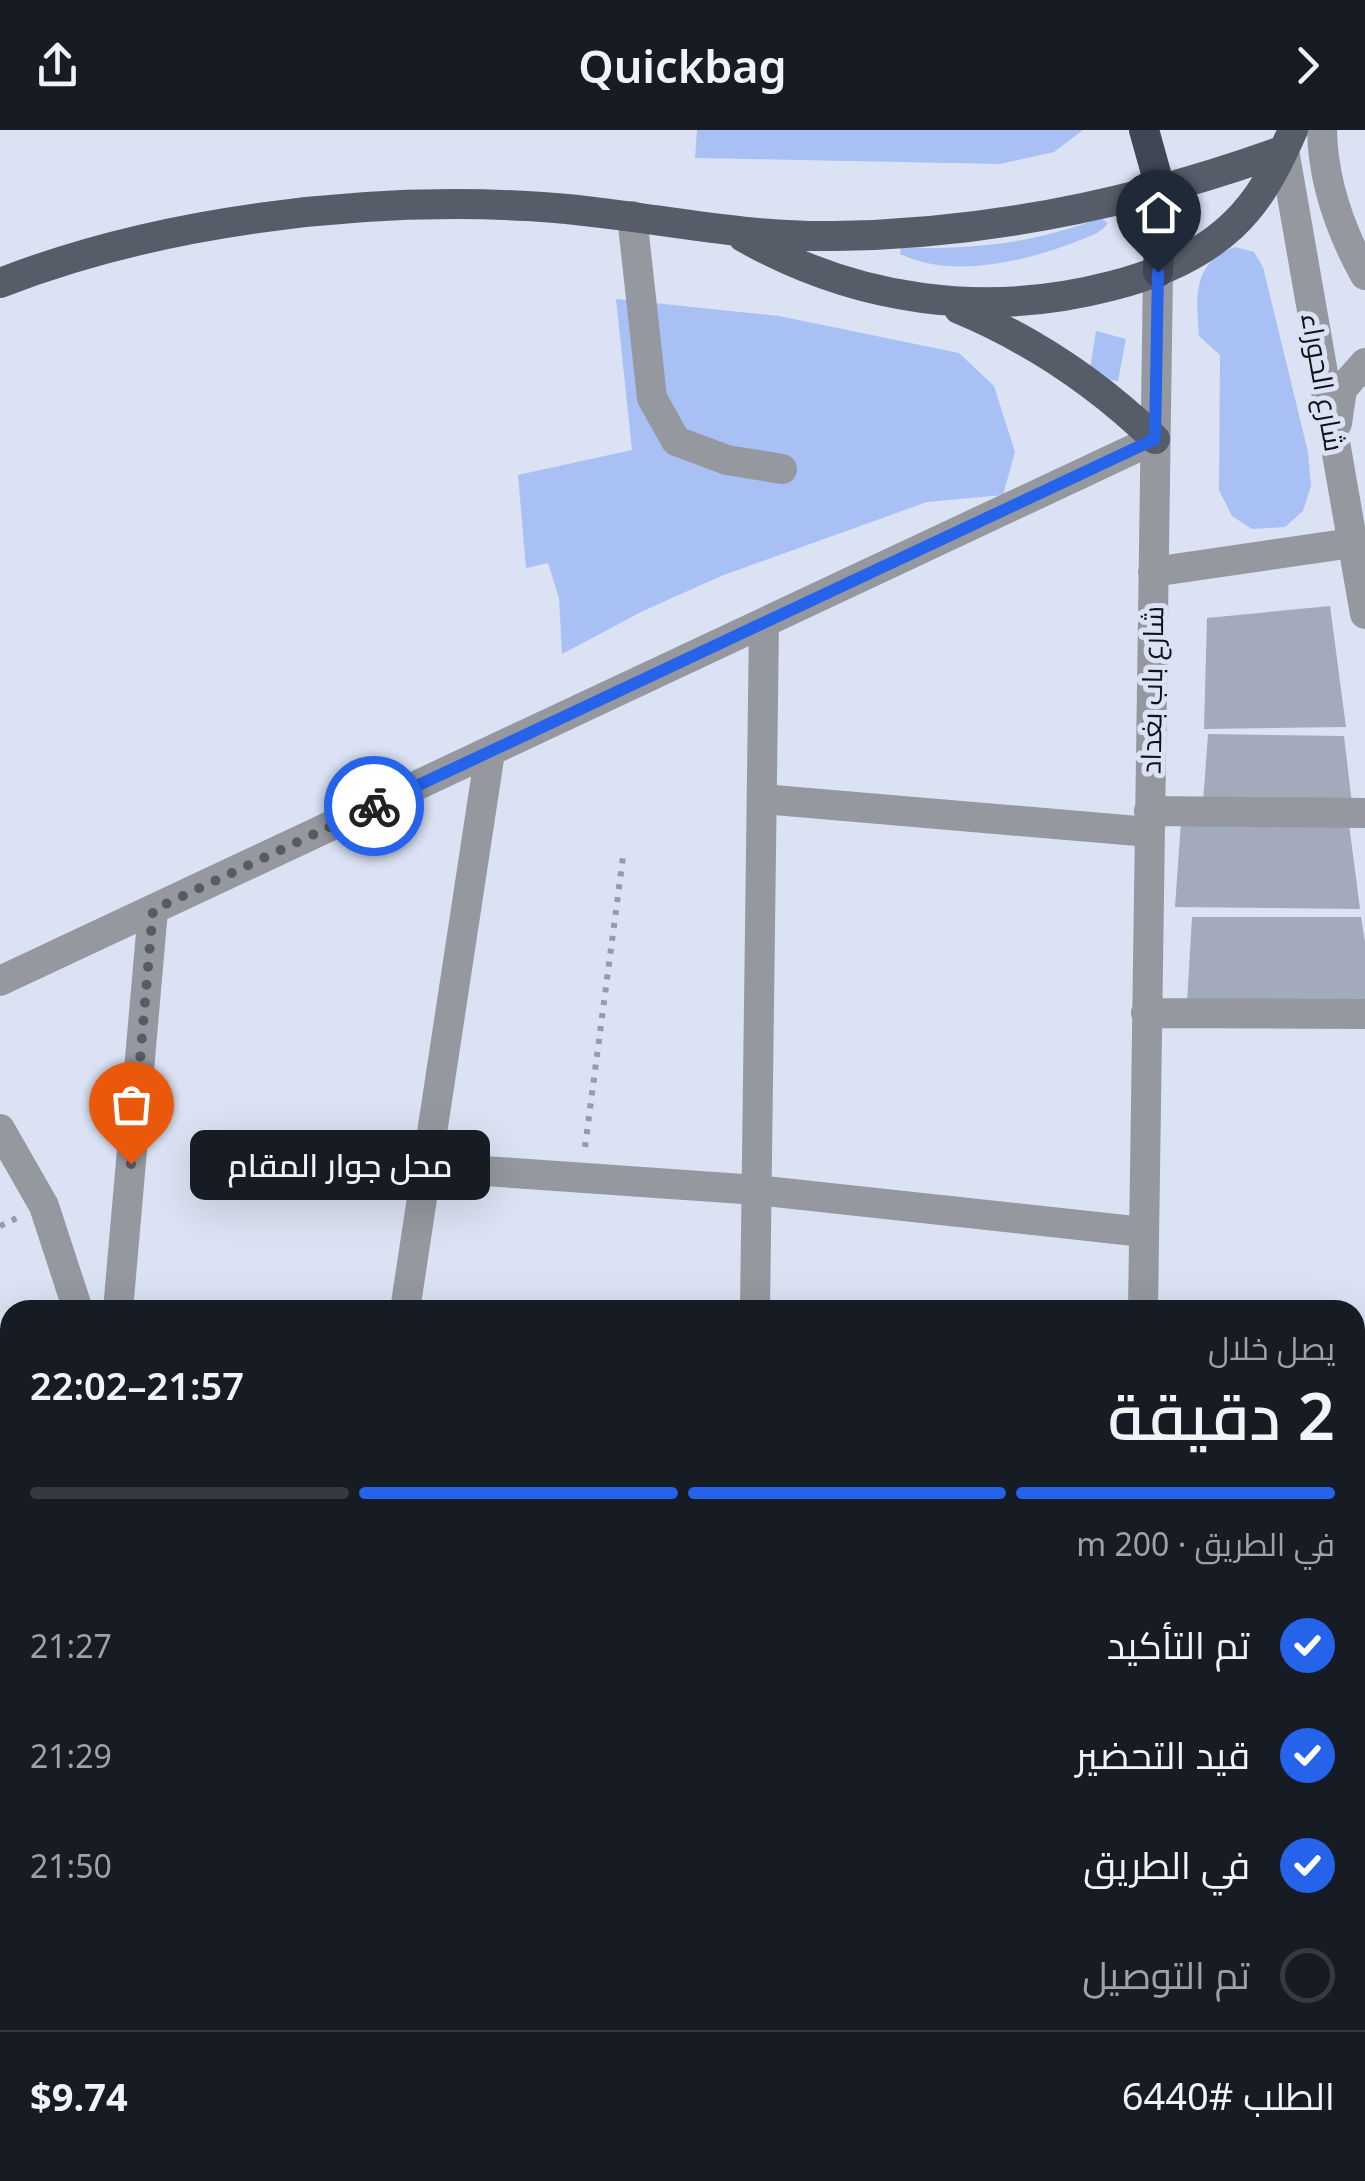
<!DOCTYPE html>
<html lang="ar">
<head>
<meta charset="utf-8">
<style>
  body { margin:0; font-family:"Noto Sans",Cairo,sans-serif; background:#242831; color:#f1f3f6; direction:rtl; height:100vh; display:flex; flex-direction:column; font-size:38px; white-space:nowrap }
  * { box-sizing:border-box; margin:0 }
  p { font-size:32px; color:#9ea1a6 }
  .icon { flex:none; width:55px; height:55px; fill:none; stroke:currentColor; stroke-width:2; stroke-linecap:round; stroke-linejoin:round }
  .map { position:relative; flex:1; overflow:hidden; direction:ltr }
  .side { position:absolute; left:0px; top:1170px; width:1365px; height:882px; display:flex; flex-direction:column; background:#171b24; border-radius:30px 30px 0 0; box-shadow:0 10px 40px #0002; direction:rtl }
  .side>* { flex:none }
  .pin { position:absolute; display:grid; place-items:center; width:85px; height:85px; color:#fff; margin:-102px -42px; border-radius:50% 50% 50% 0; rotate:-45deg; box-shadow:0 0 10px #0007 }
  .pin .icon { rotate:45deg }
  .courier { position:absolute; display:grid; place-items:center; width:100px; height:100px; margin:-50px; border:8px solid #2563eb; border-radius:50%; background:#fff; color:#222; box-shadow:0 2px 12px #0007 }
  .bubble { position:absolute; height:70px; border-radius:15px; background:#171b24; box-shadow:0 10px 40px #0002; font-size:32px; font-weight:600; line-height:70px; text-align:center; direction:rtl }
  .summary em { font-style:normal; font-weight:600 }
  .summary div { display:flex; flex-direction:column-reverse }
  .summary { display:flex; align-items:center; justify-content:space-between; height:170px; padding:0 30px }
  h1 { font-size:65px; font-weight:600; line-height:75px }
  .bar { display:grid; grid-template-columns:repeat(4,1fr); gap:15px 10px; align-content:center; height:120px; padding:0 30px }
  .bar i { height:12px; border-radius:8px; background:#363941 }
  .bar .current { background:#2563eb }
  .bar p { grid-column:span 4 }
  .line { display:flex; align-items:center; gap:25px; padding:0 30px; border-top:2px solid #363941 }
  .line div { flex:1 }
  ol { padding:0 30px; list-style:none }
  li { display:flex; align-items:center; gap:30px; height:110px }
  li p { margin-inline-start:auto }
  li .icon { padding:10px; border-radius:50%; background:#2563eb; color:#fff; stroke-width:4 }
  li:last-child { color:#9ea1a6 }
  li i { width:55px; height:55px; border:5px solid #363941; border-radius:50% }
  header { display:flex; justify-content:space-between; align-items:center; height:130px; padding:0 30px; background:#171b24; font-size:45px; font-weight:600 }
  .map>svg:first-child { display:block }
</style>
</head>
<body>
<header><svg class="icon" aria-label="forward" viewBox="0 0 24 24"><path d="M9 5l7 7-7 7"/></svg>Quickbag<svg class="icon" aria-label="share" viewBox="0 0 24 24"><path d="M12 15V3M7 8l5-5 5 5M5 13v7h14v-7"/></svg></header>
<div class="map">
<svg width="1365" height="2051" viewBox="0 0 1365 2051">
  <rect width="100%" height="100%" fill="#dae2f3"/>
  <!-- green -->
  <path fill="#a9c0f5" d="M697,0H1083L1054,22L1000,34L695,28Z
    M1101,88L1108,93C1101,104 1087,107 1075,112C1023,132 952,149 900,124L901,118C978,119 1028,114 1101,88Z
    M1235,117L1254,122L1263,137L1308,322L1311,356L1303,381L1285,397L1252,399L1232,386L1219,360L1220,225L1199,206C1196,168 1192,132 1235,117Z
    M616,169L779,186L959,223L994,256L1015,322L1003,365L927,372L721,446L643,481L562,524L559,468L548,433L526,438L518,345L632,320Z
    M1096,201L1126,209L1118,251L1089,246Z"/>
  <!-- building -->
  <path fill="#a2aabb" d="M1330,476L1346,597L1204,599L1207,488Z
    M1208,604L1344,606L1352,674L1203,673Z
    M1181,692L1349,694L1360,779L1175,777Z
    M1192,787H1361L1365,812V876L1187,873Z"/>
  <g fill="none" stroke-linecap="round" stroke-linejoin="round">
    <!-- path -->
    <path stroke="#959ba8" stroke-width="6" stroke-dasharray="5 8" stroke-linecap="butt" d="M585,1017L623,727
      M0,1096L17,1088
      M0,1399L10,1396
      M0,1617L10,1614
      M0,1853L10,1850
      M0,1953L10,1950
      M0,2003L1,2006L10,2004
      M839,2042L843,2051
      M941,2042L943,2051
      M167,2051L206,2042
      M483,2051L496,2048L495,2042"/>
    <!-- minor -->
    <path stroke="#95989f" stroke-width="30" d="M1322,0C1323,52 1340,100 1365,145
      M1284,20L1365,484
      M632,86L652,268L676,311L727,330L782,339
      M1337,293L1342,259L1365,233
      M1153,442L1365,411
      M762,669L1149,702
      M1149,681L1365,683
      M0,851L1155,309
      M1146,883L1365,884
      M0,999L44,1076L78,1180
      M427,1037L757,1060L1143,1102
      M118,1180L153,780
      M405,1180L490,622
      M755,1180L764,493
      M1143,1180L1158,142
      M1355,1490L1365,1488
      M1355,2020L1365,2015
      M280,2042L282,2051
      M1143,2042V2051
      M1288,2051L1306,2042"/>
    <!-- major -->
    <path stroke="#565c68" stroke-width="30" d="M743,107C856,171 984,189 1111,156C1155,145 1198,128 1232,96C1261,69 1277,36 1293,0
      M0,153C159,91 357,67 527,76C630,81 730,108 834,106C989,104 1138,73 1284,20
      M959,179C1033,210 1097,253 1155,309"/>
    <!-- highway -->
    <path stroke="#404655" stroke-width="30" d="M1144,0L1161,61L1158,142"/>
  </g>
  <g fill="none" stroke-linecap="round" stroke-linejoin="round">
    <!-- done -->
    <path stroke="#575b65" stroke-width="10" stroke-dasharray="0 18" d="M131,1034L153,780L374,676"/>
    <!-- route -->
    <path stroke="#2563eb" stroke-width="12" d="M374,676L1155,309L1158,142"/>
  </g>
  <g text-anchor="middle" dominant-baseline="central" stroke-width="10" stroke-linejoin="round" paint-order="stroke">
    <!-- street labels -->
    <g font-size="28" fill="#101218" stroke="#dae2f3">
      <text transform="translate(1324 252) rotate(80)">شارع الحوراء</text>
      <text transform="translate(1151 560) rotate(-89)">شارع باب بغداد</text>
    </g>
  </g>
</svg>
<div class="pin" style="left:131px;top:1034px;background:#ea580c"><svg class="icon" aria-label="bag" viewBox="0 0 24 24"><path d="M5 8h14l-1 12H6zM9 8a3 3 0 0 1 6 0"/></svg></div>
<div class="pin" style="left:1158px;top:142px;background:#1f2937"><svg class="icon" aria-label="home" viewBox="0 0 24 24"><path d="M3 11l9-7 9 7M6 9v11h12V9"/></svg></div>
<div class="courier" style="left:374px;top:676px"><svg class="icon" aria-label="bike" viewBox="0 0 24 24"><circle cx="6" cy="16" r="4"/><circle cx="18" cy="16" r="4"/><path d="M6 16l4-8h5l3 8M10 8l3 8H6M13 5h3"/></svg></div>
<div class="bubble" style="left:190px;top:1000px;width:300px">محل جوار المقام</div>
<section class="side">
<div class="summary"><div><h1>2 دقيقة</h1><p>يصل خلال</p></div><em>21:57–22:02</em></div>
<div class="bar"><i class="current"></i><i class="current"></i><i class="current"></i><i></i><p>في الطريق · 200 m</p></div>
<ol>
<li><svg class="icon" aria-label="check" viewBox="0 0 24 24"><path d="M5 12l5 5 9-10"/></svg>تم التأكيد<p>21:27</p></li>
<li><svg class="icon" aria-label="check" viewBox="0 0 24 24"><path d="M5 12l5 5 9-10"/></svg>قيد التحضير<p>21:29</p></li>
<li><svg class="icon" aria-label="check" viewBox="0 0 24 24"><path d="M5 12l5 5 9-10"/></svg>في الطريق<p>21:50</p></li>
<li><i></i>تم التوصيل</li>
</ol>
<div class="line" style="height:130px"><div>الطلب #6440</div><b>$9.74</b></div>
</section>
</div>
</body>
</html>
